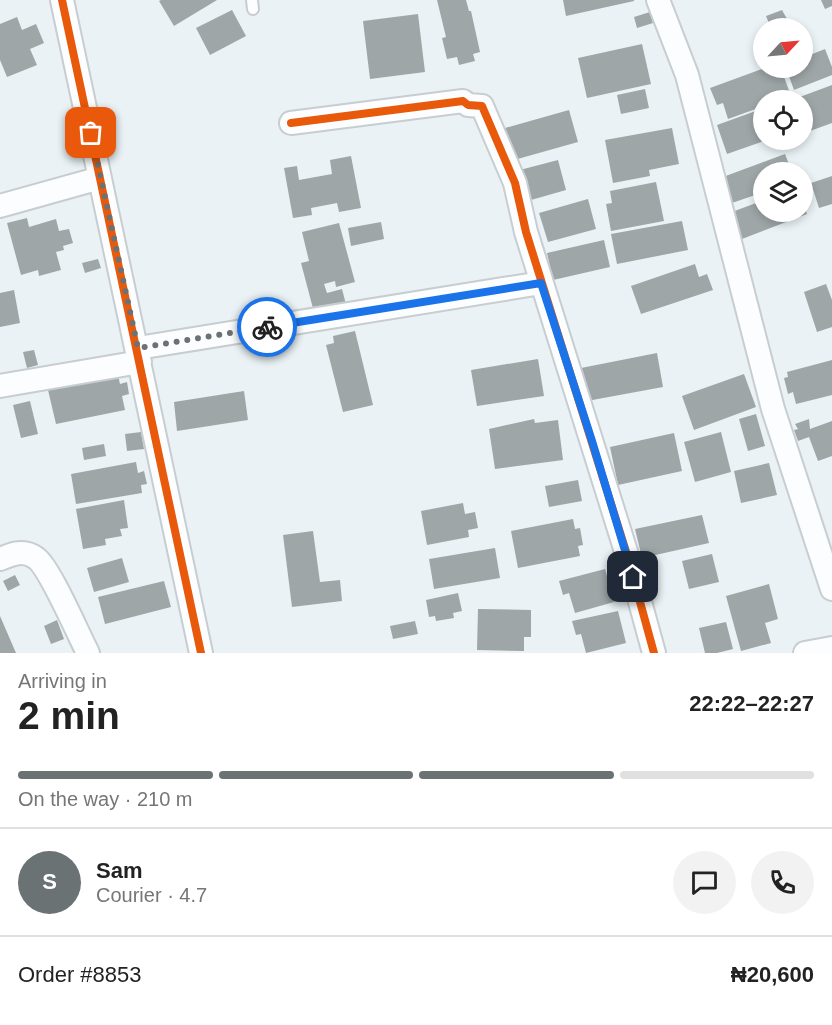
<!DOCTYPE html>
<html lang="en">
<head>
<meta charset="utf-8">
<style>
  body { margin:0; font-family:Helvetica,sans-serif; background:#f2f2f2; color:#222; height:100vh; display:flex; flex-direction:column; font-size:22px; white-space:nowrap }
  * { box-sizing:border-box; margin:0 }
  p { font-size:20px; color:#767676 }
  .icon { flex:none; width:33px; height:33px; fill:none; stroke:currentColor; stroke-width:2; stroke-linecap:round; stroke-linejoin:round }
  .map { position:relative; height:653px; overflow:hidden }
  .side { display:flex; flex-direction:column; background:#fff; flex:1 }
  .side>* { flex:none }
  .needle { width:39px; rotate:64deg }
  .fabs { position:absolute; left:753px; top:18px; display:grid; gap:12px }
  .fabs a { display:grid; place-items:center; width:60px; height:60px; border-radius:50%; background:#fff; box-shadow:0 3px 9px #0003; font-size:30px }
  .pin { position:absolute; display:grid; place-items:center; width:51px; height:51px; color:#fff; margin:-26px; border-radius:12px; box-shadow:0 3px 9px #0006 }
  .courier { position:absolute; display:grid; place-items:center; width:60px; height:60px; margin:-30px; border:4px solid #1a73e8; border-radius:50%; background:#fff; color:#222; box-shadow:0 2px 8px #0007 }
  .summary em { font-style:normal; font-weight:700 }
  .summary div { display:flex; flex-direction:column-reverse }
  .summary { display:flex; align-items:center; justify-content:space-between; height:102px; padding:0 18px }
  h1 { font-size:39px; font-weight:700; line-height:45px }
  .bar { display:grid; grid-template-columns:repeat(4,1fr); gap:9px 6px; align-content:center; height:72px; padding:0 18px }
  .bar i { height:8px; border-radius:4px; background:#e0e0e0 }
  .bar .on { background:#6b7274 }
  .bar p { grid-column:span 4 }
  .line { display:flex; align-items:center; gap:15px; padding:0 18px; border-top:2px solid #e0e0e0 }
  .line div { flex:1 }
  .round { display:grid; place-items:center; flex:none; width:63px; height:63px; border-radius:32px; background:#f2f2f2 }
  .map>svg:first-child { display:block }
</style>
</head>
<body>
<div class="map">
<svg width="832" height="653" viewBox="0 0 832 653">
  <rect width="100%" height="100%" fill="#eaf2f5"/>
  <!-- building -->
  <path fill="#9fa6a7" d="M161,0H217L174,26L159,1Z
    M437,0H466L469,11H471L480,52L473,54L475,61L459,65L457,57L447,59L442,38L446,37Z
    M563,0H634V1L566,16Z
    M821,0H832V6L825,9Z
    M232,10L246,36L210,55L196,28Z
    M782,10L792,28H771L766,16Z
    M650,12L653,23L637,28L634,17Z
    M418,14L425,72L370,79L363,21Z
    M17,17L22,30L36,24L44,43L30,49L37,65L7,77L0,60V24Z
    M642,44L651,84L587,98L578,58Z
    M825,49L832,67V75L794,90L786,68H802V58Z
    M765,68H776L779,75L783,74L791,96L778,100H764V106L728,119L723,103L717,105L710,88Z
    M832,85V123L810,131L802,112V100H798L797,98Z
    M645,89L649,108L621,114L617,95Z
    M764,108V141L727,154L717,125Z
    M569,110L578,142L514,160L505,128Z
    M672,128L679,164L649,170L650,176L613,183L605,140Z
    M785,154L792,172H764V192L729,204L723,177Z
    M351,156L361,208L339,212L337,203L311,208L312,215L293,218L284,168L297,166L299,180L332,174L330,160Z
    M558,160L566,190L524,202L516,171Z
    M832,176V204L819,208L811,183Z
    M656,182L664,221L611,231L606,204L612,203L610,191Z
    M588,199L596,229L548,242L539,213Z
    M764,200V212H802L803,204L807,214L742,239L732,212Z
    M27,218L29,227L56,219L59,231L69,229L73,243L63,246L64,250L56,252L61,270L39,276L38,270L21,275L7,223Z
    M682,221L688,250L617,264L611,234Z
    M381,222L384,239L351,246L348,228Z
    M339,223L355,282L336,287L335,281L324,284L327,293L342,289L347,308L315,316L301,263L309,261L302,232Z
    M604,240L610,267L553,280L547,253Z
    M98,259L101,268L85,273L82,263Z
    M695,264L699,277L707,274L713,290L641,314L631,286Z
    M826,284L832,300V327L817,332L804,292Z
    M14,290L20,323L0,327V293Z
    M355,331L373,405L343,412L326,345L334,343L333,336Z
    M34,350L38,365L27,368L23,352Z
    M657,353L663,387L587,401L581,368Z
    M538,359L544,396L477,406L471,370Z
    M832,360V395L796,404L793,392L788,394L784,378L788,377L787,372Z
    M744,374L756,407L694,430L682,396Z
    M118,375L120,384L127,382L129,394L122,396L125,410L56,424L48,390Z
    M244,391L248,420L177,431L174,402Z
    M30,401L38,434L21,438L13,405Z
    M756,414L765,446L748,451L739,419Z
    M534,419L535,423L558,420L563,460L495,469L489,429Z
    M809,419L810,429L832,421V456L818,461L809,437L798,441L794,430L798,429L795,424Z
    M141,432L144,449L127,451L125,434Z
    M721,432L731,472L695,482L684,442Z
    M674,433L682,471L618,485L610,447Z
    M104,444L106,456L84,460L82,448Z
    M136,462L138,473L144,471L147,484L141,485L142,493L76,504L71,474Z
    M769,463L777,495L741,503L734,471Z
    M578,480L582,501L549,507L545,486Z
    M124,500L128,528L120,529L122,536L105,539L106,545L83,549L76,509Z
    M463,503L465,514L475,512L478,528L468,530L469,537L427,545L421,511Z
    M702,515L709,543L642,558L635,529Z
    M573,519L575,529L580,528L583,545L578,546L580,556L518,568L511,531Z
    M313,531L320,582L340,580L342,601L292,607L283,535Z
    M495,548L500,578L434,589L429,559Z
    M712,554L719,582L689,589L682,561Z
    M122,558L129,582L94,592L87,568Z
    M605,569L614,602L575,613L569,593L563,595L559,581Z
    M15,575L20,585L8,591L3,581Z
    M164,581L171,607L105,624L98,597Z
    M769,584L778,619L765,623L771,643L741,651L726,596Z
    M458,593L462,611L453,613L454,618L436,621L435,616L429,617L426,600Z
    M478,609L531,610V637H524V651L477,650Z
    M618,611L626,643L586,653L581,634L576,635L572,621Z
    M0,616L16,653H0Z
    M57,620L64,639L51,644L44,626Z
    M415,621L418,634L393,639L390,626Z
    M726,622L733,649L717,653H705L699,628Z"/>
  <g fill="none" stroke-linecap="round" stroke-linejoin="round">
    <!-- lane casing -->
    <g stroke="#c7cdd0" stroke-width="14">
      <path id="lane" d="M252,0L253,9"/>
    </g>
    <!-- street casing -->
    <g stroke="#c7cdd0" stroke-width="26">
      <path id="street" d="M62,0L201,653
        M658,0L687,75L773,409L832,589
        M291,123L463,101L468,105L482,106L515,183L526,232L628,558L654,653
        M0,206L100,178
        M138,348L541,283
        M0,386L140,362
        M0,559C12,554 24,549 36,558C50,568 78,634 88,653
        M805,653L832,648"/>
    </g>
    <!-- lane -->
    <use href="#lane" stroke="#fcfdfe" stroke-width="10"/>
    <!-- street -->
    <use href="#street" stroke="#fcfdfe" stroke-width="22"/>
    <!-- cycleway casing -->
    <g stroke="#fff" stroke-width="11">
      <path id="cycleway" d="M62,0L201,653
        M291,123L463,101L468,105L482,106L515,183L526,232L628,558L654,653"/>
    </g>
    <!-- cycleway -->
    <use href="#cycleway" stroke="#e8590c" stroke-width="8"/>
  </g>
  <g fill="none" stroke-linecap="round" stroke-linejoin="round">
    <!-- done -->
    <path stroke="#6b7274" stroke-width="6" stroke-dasharray="0 10.8" d="M91,133L138,348L267,327"/>
    <!-- route -->
    <path stroke="#1a73e8" stroke-width="8" d="M267,327L541,283L592,441L633,577"/>
  </g>
</svg>
<div class="fabs">
<a><svg class="needle" viewBox="-14 -14 28 28"><path d="M0-13l5 13h-10z" fill="#e53935"/><path d="M0 13l5-13h-10z" fill="#767676"/></svg></a>
<a><svg class="icon" aria-label="locate" viewBox="0 0 24 24"><circle cx="12" cy="12" r="6"/><path d="M12 2v4M12 18v4M2 12h4M18 12h4"/></svg></a>
<a><svg class="icon" aria-label="layers" viewBox="0 0 24 24"><path d="M12 4l9 5-9 5-9-5zM3 14l9 5 9-5"/></svg></a>
</div>
<div class="pin" style="left:91px;top:133px;background:#ea580c"><svg class="icon" aria-label="bag" viewBox="0 0 24 24"><path d="M5 8h14l-1 12H6zM9 8a3 3 0 0 1 6 0"/></svg></div>
<div class="pin" style="left:633px;top:577px;background:#1f2937"><svg class="icon" aria-label="home" viewBox="0 0 24 24"><path d="M3 11l9-7 9 7M6 9v11h12V9"/></svg></div>
<div class="courier" style="left:267px;top:327px"><svg class="icon" aria-label="bike" viewBox="0 0 24 24"><circle cx="6" cy="16" r="4"/><circle cx="18" cy="16" r="4"/><path d="M6 16l4-8h5l3 8M10 8l3 8H6M13 5h3"/></svg></div>
</div>
<section class="side">
<div class="summary"><div><h1>2 min</h1><p>Arriving in</p></div><em>22:22–22:27</em></div>
<div class="bar"><i class="on"></i><i class="on"></i><i class="on"></i><i></i><p>On the way · 210 m</p></div>
<div class="line" style="height:108px"><b class="round" style="background:#6b7274;color:#fff">S</b><div><b>Sam</b><p>Courier · 4.7</p></div><a class="round"><svg class="icon" aria-label="chat" viewBox="0 0 24 24"><path d="M4 5h16v11H9l-5 4z"/></svg></a><a class="round"><svg class="icon" aria-label="phone" viewBox="0 0 24 24"><path d="M5 4h4l2 5-3 2q2 4 5 5l2-3 5 2v4C11 20 4 13 5 4z"/></svg></a></div>
<div class="line" style="height:78px"><div>Order #8853</div><b>₦20,600</b></div>
</section>
</body>
</html>
